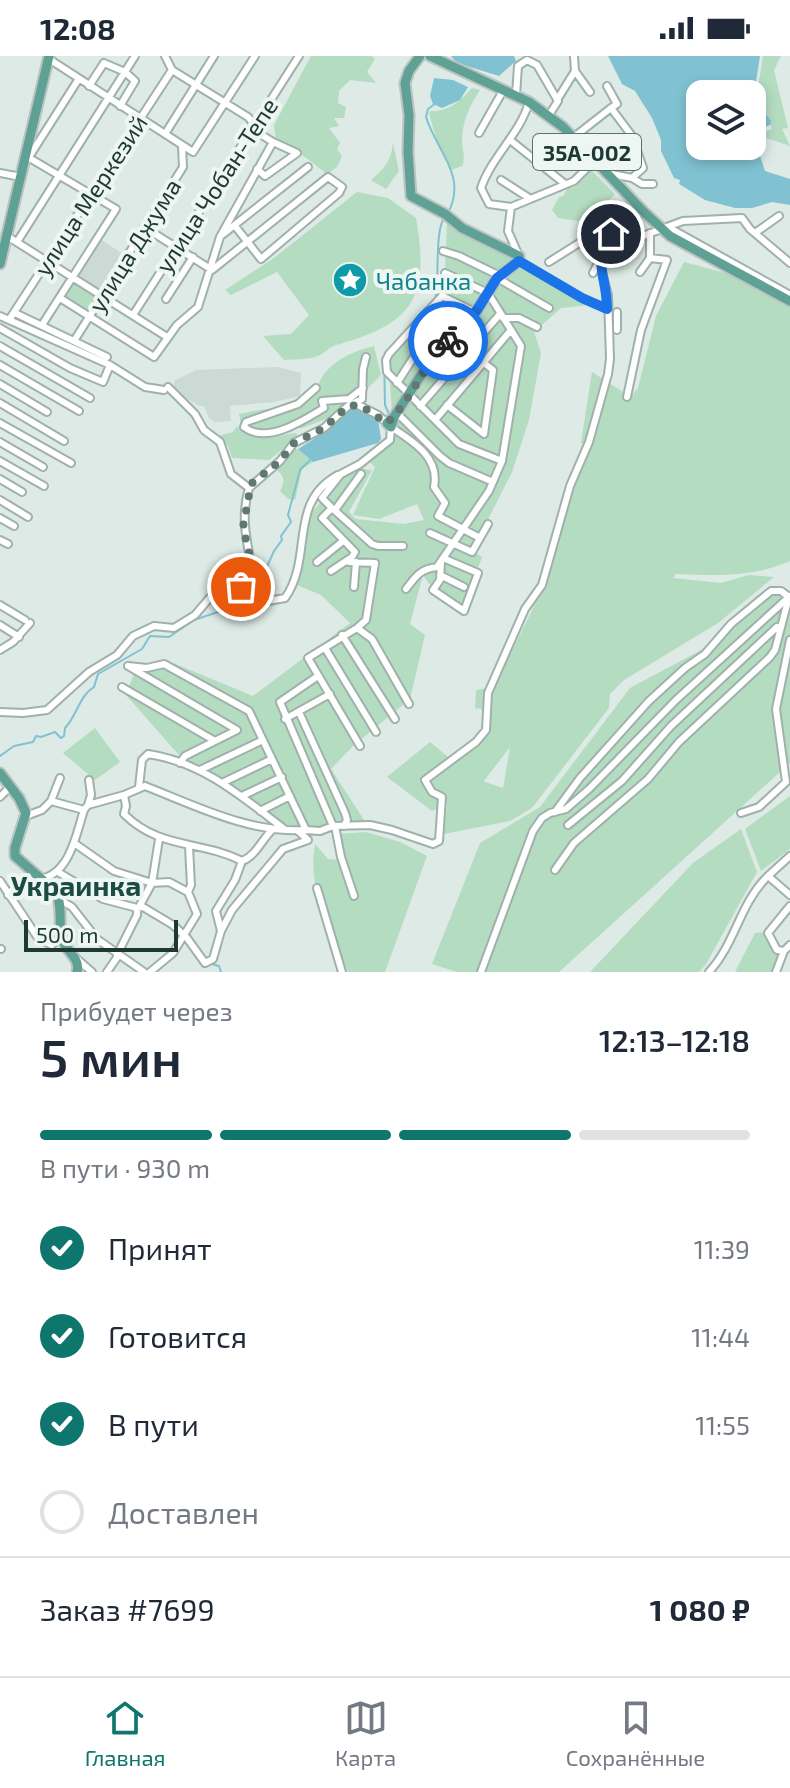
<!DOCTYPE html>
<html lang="ru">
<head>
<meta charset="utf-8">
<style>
  body { margin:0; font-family:"Exo 2",sans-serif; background:#f6f6f7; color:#1f2937; height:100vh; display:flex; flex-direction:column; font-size:30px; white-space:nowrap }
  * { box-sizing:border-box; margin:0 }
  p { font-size:26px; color:#747a83 }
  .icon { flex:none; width:44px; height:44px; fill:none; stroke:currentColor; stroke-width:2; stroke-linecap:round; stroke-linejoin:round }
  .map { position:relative; height:916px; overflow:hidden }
  .panel { display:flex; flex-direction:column; background:#fff; flex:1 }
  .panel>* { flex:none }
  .fabs { position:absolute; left:686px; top:24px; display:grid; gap:16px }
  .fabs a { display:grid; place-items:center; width:80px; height:80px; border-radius:16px; background:#fff; box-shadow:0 4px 12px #0003; font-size:40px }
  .scale { position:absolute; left:24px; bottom:20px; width:154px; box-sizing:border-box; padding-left:8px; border:4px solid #1e3933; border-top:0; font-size:22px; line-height:28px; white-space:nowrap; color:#1e3933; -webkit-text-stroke:6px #edf6f2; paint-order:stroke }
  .pin { position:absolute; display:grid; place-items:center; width:68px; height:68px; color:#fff; margin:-34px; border:4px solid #fff; border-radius:50%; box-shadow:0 2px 8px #0007 }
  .courier { position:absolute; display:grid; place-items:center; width:80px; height:80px; margin:-40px; border:6px solid #1a73e8; border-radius:50%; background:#fff; color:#222; box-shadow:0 2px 10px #0007 }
  .overview em { font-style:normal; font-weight:600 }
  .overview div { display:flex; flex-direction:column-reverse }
  .overview { display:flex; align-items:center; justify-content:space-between; height:136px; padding:0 40px }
  h1 { font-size:52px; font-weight:600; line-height:60px }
  .bar { display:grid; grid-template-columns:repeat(4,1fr); gap:12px 8px; align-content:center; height:96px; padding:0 40px }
  .bar i { height:10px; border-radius:6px; background:#e0e1e3 }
  .bar .on { background:#0f766e }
  .bar p { grid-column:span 4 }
  .line { display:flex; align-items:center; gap:20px; padding:0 40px; border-top:2px solid #e0e1e3 }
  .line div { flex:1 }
  ol { padding:0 40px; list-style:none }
  li { display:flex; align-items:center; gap:24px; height:88px }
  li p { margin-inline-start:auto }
  li .icon { padding:8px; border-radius:50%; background:#0f766e; color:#fff; stroke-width:4 }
  li:last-child { color:#747a83 }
  li i { width:44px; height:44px; border:4px solid #e0e1e3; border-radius:50% }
  .status { display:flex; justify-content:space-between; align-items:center; height:56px; padding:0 40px; background:#fff; direction:ltr }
  .status svg { height:22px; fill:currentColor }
  .menu { display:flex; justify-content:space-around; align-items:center; height:112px; border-top:2px solid #e0e1e3; background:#fff; font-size:22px; color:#747a83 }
  .menu a { display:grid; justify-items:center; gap:4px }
  .menu .on { color:#0f766e }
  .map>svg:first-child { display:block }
</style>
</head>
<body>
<div class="status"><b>12:08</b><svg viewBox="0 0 49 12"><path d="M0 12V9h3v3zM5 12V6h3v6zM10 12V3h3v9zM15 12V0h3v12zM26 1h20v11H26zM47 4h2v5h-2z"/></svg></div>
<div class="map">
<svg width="790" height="916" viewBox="0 0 790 916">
  <rect width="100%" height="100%" fill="#ddeae5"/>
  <!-- built -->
  <path fill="#cbdad4" d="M100,183L123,198L100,236L76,222Z
    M278,311L301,317L300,340L274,346L230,350L231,365L215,366L209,362L204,350H199L174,334V325L196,314Z"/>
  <!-- green -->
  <path fill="#b4dcc1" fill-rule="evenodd" d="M311,0H372L375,3L367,16L376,27L350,24L339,35L338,47L346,51L344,62H334L339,70L329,72L340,87L337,93L342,100L337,111L327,118L297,95L276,85L274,69Z
    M763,0H781L774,14L788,72L782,73L790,90L758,79L772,73L767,58L755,51Z
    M472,32L480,34C470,48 462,67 462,84C462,94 466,101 462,110L451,114L439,92L429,57L431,55C449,56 460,45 472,32Z
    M393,87L399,115L386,133L371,124C385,112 391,105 393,87Z
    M590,113L615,138L596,157L587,155L579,165L558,162L552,154L559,141L563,140L569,130L573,132Z
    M357,136L388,142L416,162C430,241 414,268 336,289C328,292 323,299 315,301C306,304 293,303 284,304L263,280L291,278L309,259L277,216L231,239L225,234L274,202Z
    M447,167L515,201L520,209L589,249L561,252L534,276L541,297L529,364L512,416L472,495L482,501L463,553L432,532L423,519L410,568L425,579L410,643L352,691L331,713L366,767L334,770L312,780L284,771L186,707L126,639L136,612L173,607L253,640L350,567L321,539L297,529L310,459L339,423L359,412L372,414L349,456L356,463L404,468L424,464L417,448L379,463L353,459L375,411L367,404L388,387L393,370L389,314L391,299L430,259L444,237Z
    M684,206L733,219L790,249V505C754,521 715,520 676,518L673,522L721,527L749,519L774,521L718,567L624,624L610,638L609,652L532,752L510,765L444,778L447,748L432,755L387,721L430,686L454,706C479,688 488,687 488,654L475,652L476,634L494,631L545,528L572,430L589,389L581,387L592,316L631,341L638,332L656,260ZM510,691L503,732L485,726L484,725Z
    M74,225L99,241L89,258L64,241Z
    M374,290L381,319L367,333L344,347L332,361L302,372L250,373L241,368L239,358C254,354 300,349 308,344C318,338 316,332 321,323C332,304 354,295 374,290Z
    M237,370C252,390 276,379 296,377L298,381L269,404L232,402L228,390L218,380L233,376Z
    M294,393H298L313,406L302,413L295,444L288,443L280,435C285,425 285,421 276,413Z
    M776,532L790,535V707L559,916H457L432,908L480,787L540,751L630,632L703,593Z
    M95,672L120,706L95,724L63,697Z
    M790,740V793L761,815L745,773Z
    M741,773L757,816L706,908L699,916H590L693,807Z
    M366,776L400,786L427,800L385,916H348C330,874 307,834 315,788L328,803L341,804L337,778Z
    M766,876L779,903L773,916H735L755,877Z"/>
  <!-- water -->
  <path fill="#81c2d2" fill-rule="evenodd" d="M451,0H514L516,5L499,20L457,7Z
    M608,0H760L752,51L757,57L764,55L771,65L770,69L758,73L753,72L752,75L765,115L790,123V149L772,146L752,152H735L705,144L679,128L680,124L674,122L661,95V84L652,62L635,35L622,28ZM700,38H752V90H700Z
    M434,22L453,24L468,31L460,44L442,52L433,48L430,40Z
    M354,349L378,363L381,383L378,387L313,406L298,393L328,374Z"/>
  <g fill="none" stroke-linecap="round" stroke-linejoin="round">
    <!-- stream -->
    <path stroke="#81c2d2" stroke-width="2" d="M436,47L428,53L426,61C436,94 468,120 448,157
      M435,244C440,224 434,173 445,161
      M385,361L389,358L385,349L384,300L395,287
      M0,700L14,690L33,686L36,680L41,681L55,676L61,682L64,680L65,672C77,660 79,640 94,631L98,618L142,593L150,580L169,581L194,564L233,551L243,538L260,526L274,495L282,484L281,480L291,466L288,459L300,414L310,404
      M212,908L219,910L221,916"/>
    <!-- minor casing -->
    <g stroke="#a0b1ac" stroke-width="10">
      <path id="minor" d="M574,0L575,15L590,36
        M49,3L193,96L255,0
        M89,30L104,7L125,16L135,25L120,50
        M607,30L617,48L611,52L632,80L643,112L632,122L612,118L608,119
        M516,39L518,10L527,4L537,9L558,45L551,56
        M557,44L575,15
        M479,77L504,33
        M165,78L214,0
        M574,81L611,52
        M510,84L565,128
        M26,100L116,153L42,269
        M29,101L78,24
        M257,113L265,120L297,97L273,86
        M0,117L21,121
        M632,122L642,128H653
        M501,124L529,142
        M511,151L489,148L481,132C492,100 520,78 529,46
        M511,151L574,125L595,104
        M511,151L508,175L519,200
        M144,171L212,214L328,121L342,131L339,137L261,203L235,170
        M668,171L790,239
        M755,177L779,160
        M222,179L308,111
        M7,180L167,281
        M17,186L135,0
        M443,195L459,200L500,220
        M519,205L582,242L607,253
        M549,206L595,177L611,176L620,171L633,181H640L683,165L742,162L750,173L790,207
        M640,216L650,202V177
        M593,217L599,205
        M497,222L549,252
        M60,242L154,301L177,269L198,251L220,181L273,86L252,73V66L248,61L172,14L165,0
        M166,243L193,201
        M475,256L442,240L389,298L386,304L387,316L459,388L502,405
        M617,256V274
        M15,257L107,301
        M133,259L299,0
        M0,260L110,309L145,331L164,334
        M503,262H519L537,271
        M9,264L172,14
        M0,272L70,312L103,326L110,309
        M74,285L183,111L182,90
        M0,290L90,342
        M0,309L79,355
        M397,327L417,296L460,268
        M0,328L47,356
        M168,331L195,358L204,374L220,386L231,418L249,432
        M316,332L298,348L246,366L244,371C267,389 304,364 324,352L322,345L349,343L363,332
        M627,341L641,274L667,204L650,202
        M0,347L64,385
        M356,348L378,359L387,367
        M447,349L484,378L493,314L484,307
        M420,350L500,258
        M397,357L440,400L449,407L493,426
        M435,364L511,274
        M0,367L71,407
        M391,371C414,386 440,402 434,431L445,447L438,460L480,482
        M0,386L43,411
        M0,405L44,430
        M0,423L22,436
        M249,432L280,405L294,387L324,372L348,350L362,343L363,313L366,301
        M0,444L28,461
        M332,452L372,488L378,490H403
        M335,454L361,418
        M0,462L14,470
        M430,477L472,496L488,468
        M0,484L8,488
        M317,506L343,485
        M441,507L440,524L433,534L464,555L478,517L443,502
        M331,515L349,503
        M440,519L464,531
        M354,531L356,506
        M406,533C416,520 420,513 437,511L489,435L502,405L521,290L488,237L445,217
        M257,547L285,542C314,501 287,447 338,419
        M0,549L25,564
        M0,569L19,581
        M357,572L366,564L375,507L349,506L355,496L322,462L332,452L322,442L341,418L360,408L390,384L391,371
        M342,579L395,663
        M325,592L376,676
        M0,594L13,586L30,567
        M128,610L147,612L164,608L249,655L306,774L320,775L333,770L280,646L318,620
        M122,631L215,685L237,674L128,610
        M0,656L23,657L47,654L89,616L117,599L133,580L154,570L174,572L195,559L213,538L241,531L254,524C249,492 239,465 249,432
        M299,656L345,757L347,764L344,770
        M285,663L330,638
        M360,690L308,602L357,572L372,583L409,648
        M180,707L185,700L215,685
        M200,714L263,684
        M224,726L272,703
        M139,731L142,704L148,698C202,706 241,740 283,772
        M124,739L126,750L124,758C160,794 201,784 242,805
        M242,740L282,721
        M0,741L10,731
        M51,745L60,722
        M88,749L91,739L89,724
        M260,755L290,740
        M555,756L580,722L649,645L685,612L705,598L731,568L771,535H781L789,541
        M741,757L759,751L786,726L776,653L790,584
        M26,760L42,754L51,745L84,754L88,749L124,739L145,730C196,750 251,778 307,774
        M568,769L622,725L671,670L777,571
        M333,770L370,769L392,774L433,788L439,785L442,741L432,736L425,724L476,686L486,674L488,637L525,553L542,529L570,430L589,386L608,318L610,303L608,239L599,205L611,176
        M335,770L341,801L354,840
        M74,787L114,815L152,827L169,826L188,836
        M555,814L574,787L648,723L679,686L770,601L775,594L789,541
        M58,816L103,843L137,852L143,851L173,869L187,882L205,907L213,903L221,875L216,855L235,824L242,805C256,800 262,783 273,773
        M768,820L790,800
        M41,823C70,817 76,779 84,754
        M0,825L38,882L52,889L61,880
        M317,832L342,916
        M8,839L21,824L32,823L35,819
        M59,843L72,851L97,883L144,916
        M790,850L768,877L777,894L784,895L790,889
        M139,851L152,827L159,783
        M221,875L232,854L283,793L308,784L298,775
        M0,893H1
        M117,899L137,859V852
        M77,903L92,916
        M107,916L118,900
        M150,916L173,897L197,858L188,836L191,829L189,791
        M481,916L533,775L542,762L550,757L566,753L589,733L676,644L790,540
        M709,916C735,888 739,850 766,822L768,820L790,839
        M776,916L784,895"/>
    </g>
    <!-- major casing -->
    <g stroke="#bcc4c2" stroke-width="13">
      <path id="major" d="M430,0L529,46L563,71L644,156L670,180L790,245
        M0,208L49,0
        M394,361L387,367L391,371L394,361L430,305L477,254L497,222L519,205V200L462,172L445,158L411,140L408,96L409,59L405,27L409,15L420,0
        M0,717L19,742L26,757L15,792V800L56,836C63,850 58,867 62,882C65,896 81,901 77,916"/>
    </g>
    <!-- minor -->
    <use href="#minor" stroke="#fff" stroke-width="6"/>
    <!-- major -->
    <use href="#major" stroke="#5fa194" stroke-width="9"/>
  </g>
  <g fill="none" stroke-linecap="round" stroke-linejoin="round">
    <!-- done -->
    <path stroke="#617771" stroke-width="8" stroke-dasharray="0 14.4" d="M241,531L255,523L243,471L251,428L280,405L294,387L324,372L348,350L360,349L387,367C412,344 423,309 448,285"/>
    <!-- route -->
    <path stroke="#1a73e8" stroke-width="10" d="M448,285L477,254L497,222L519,205L582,242L607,253C607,218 592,211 611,178"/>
  </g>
  <!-- icons -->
  <defs>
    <g id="sight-disc" transform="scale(1.8)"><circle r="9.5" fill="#0f9aa8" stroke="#edf6f2"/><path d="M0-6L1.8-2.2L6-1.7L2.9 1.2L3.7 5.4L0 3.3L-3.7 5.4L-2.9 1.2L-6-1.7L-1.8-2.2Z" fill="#fff"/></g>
  </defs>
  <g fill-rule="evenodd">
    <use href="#sight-disc" x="350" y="224"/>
  </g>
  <g text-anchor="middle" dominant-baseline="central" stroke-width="8" stroke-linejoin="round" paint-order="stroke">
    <!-- shield labels -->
    <rect fill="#edf6f2" stroke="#5c726c" stroke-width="2" x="533" y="78" width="108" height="36" rx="6"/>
    <g font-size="22" font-weight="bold" fill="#1e3933">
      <text x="587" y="96">35А-002</text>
    </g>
    <!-- street labels -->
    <g font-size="24" fill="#1e3933" stroke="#edf6f2">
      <text transform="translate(216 129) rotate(-57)">улица Чобан-Тепе</text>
      <text transform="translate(90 139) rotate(-57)">улица Меркезий</text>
      <text transform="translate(134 189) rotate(-58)">улица Джума</text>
    </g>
    <!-- culture labels -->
    <g font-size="24" fill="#0d838f" stroke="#edf6f2" text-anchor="start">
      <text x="376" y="224">Чабанка</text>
    </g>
    <!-- quarter labels -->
    <g font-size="28" font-weight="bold" fill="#1a4c42" stroke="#edf6f2">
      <text x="76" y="829">Украинка</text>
    </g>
  </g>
</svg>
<div class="fabs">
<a><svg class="icon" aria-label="layers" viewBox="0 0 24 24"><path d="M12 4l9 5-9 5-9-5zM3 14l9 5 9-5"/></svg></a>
</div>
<div class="scale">500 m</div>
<div class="pin" style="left:241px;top:531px;background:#ea580c"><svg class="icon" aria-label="bag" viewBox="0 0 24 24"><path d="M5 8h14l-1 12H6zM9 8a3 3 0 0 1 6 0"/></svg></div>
<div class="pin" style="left:611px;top:178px;background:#1f2937"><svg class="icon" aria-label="home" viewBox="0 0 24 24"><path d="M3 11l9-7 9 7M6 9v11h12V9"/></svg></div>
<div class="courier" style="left:448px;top:285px"><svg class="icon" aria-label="bike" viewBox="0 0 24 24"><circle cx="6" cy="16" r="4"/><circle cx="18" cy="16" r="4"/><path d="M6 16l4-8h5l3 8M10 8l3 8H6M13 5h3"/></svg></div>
</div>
<section class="panel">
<div class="overview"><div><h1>5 мин</h1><p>Прибудет через</p></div><em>12:13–12:18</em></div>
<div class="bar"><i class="on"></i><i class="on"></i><i class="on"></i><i></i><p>В пути · 930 m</p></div>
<ol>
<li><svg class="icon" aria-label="check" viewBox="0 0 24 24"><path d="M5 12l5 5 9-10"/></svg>Принят<p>11:39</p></li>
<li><svg class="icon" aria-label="check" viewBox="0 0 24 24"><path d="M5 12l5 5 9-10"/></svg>Готовится<p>11:44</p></li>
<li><svg class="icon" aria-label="check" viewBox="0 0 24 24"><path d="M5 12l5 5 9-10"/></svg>В пути<p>11:55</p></li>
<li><i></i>Доставлен</li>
</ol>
<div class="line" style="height:104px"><div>Заказ #7699</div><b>1 080 ₽</b></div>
</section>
<nav class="menu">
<a class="on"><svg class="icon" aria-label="home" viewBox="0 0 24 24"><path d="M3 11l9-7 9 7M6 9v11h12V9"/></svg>Главная</a>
<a><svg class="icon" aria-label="map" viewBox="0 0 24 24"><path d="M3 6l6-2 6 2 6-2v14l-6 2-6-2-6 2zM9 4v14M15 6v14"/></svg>Карта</a>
<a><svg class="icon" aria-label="saved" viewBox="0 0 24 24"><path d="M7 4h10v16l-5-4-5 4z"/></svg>Сохранённые</a>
</nav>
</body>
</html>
